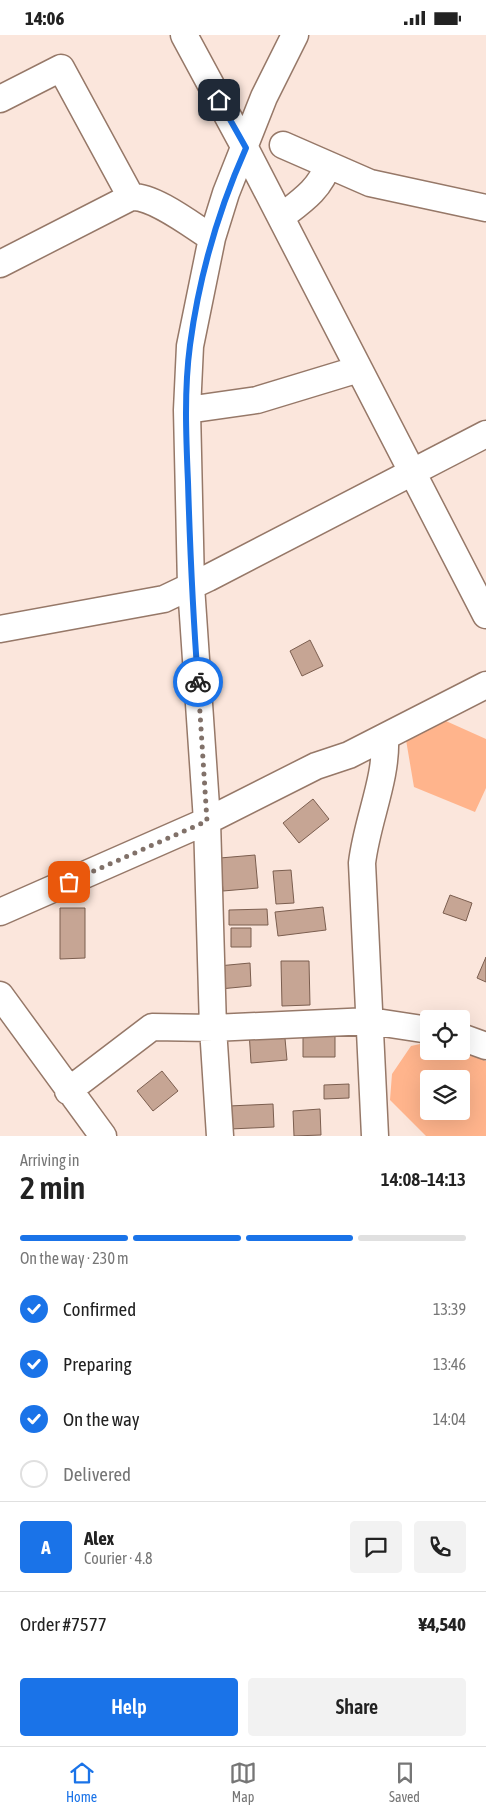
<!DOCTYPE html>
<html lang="en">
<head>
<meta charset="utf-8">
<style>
  body { margin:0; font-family:"Asap Condensed",sans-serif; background:#f2f2f2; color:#222; height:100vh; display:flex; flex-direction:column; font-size:19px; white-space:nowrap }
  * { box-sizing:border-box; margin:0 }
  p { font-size:16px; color:#767676 }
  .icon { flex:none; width:28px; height:28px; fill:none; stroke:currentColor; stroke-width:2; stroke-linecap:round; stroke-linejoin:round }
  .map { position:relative; height:1101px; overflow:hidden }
  .drawer { display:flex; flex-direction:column; background:#fff; flex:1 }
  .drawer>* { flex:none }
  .buttons { position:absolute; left:420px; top:975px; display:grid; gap:10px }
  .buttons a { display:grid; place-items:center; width:50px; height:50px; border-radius:5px; background:#fff; box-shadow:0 5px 20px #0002; font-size:25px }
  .pin { position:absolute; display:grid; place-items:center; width:42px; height:42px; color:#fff; margin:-21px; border-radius:10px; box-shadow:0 2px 8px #0006 }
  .courier { position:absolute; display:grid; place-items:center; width:50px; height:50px; margin:-25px; border:4px solid #1a73e8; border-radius:50%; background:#fff; color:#222; box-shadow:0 1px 6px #0007 }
  .headline em { font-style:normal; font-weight:600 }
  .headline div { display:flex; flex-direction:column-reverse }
  .headline { display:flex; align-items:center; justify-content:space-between; height:85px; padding:0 20px }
  h1 { font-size:32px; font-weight:600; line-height:38px }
  .bar { display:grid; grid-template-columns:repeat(4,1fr); gap:8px 5px; align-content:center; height:60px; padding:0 20px }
  .bar i { height:6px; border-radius:4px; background:#e0e0e0 }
  .bar .on { background:#1a73e8 }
  .bar p { grid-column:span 4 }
  .line { display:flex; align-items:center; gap:12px; padding:0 20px; border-top:1px solid #e0e0e0 }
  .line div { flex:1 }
  .round { display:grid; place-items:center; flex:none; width:52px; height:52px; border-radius:5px; background:#f2f2f2 }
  ol { padding:0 20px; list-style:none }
  li { display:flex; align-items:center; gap:15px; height:55px }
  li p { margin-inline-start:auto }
  li .icon { padding:5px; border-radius:50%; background:#1a73e8; color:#fff; stroke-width:4 }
  li:last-child { color:#767676 }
  li i { width:28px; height:28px; border:2px solid #e0e0e0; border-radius:50% }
  .action { display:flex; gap:10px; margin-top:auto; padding:10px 20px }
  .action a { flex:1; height:58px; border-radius:5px; background:#1a73e8; color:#fff; font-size:20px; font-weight:600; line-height:58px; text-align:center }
  .action a+a { background:#f2f2f2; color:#222 }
  .status { display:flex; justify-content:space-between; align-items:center; height:35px; padding:0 25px; background:#fff; direction:ltr }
  .status svg { height:14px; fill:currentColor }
  .dock { display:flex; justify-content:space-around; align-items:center; height:70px; border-top:1px solid #e0e0e0; background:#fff; font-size:14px; color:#767676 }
  .dock a { display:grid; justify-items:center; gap:2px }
  .dock .on { color:#1a73e8 }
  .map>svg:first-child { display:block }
</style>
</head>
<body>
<div class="status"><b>14:06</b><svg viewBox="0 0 49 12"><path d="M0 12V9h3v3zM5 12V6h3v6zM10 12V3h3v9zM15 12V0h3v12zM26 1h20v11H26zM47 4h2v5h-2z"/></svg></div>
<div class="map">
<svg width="486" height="1101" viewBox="0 0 486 1101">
  <rect width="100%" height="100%" fill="#fbe6dc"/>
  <!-- green -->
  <path fill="#ffb48c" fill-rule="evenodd" d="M437,682L486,704V753L475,777L414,752L405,699Z
    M429,1007V1016H461L486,1026V1101H426L390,1065L392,1039L411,1011ZM429,1044H461V1076H429Z"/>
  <!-- building -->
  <path fill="#c6a594" stroke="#7b5e4f" d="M310,605L323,631L302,641L290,616Z
    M313,764L329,784L299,808L283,788Z
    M255,820L258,853L223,856L220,823Z
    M291,835L294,868L276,869L273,836Z
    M450,860L472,868L466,886L443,878Z
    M323,872L326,895L278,901L275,877Z
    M60,873H85V923L60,924Z
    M267,874L268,890H229V875Z
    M231,893H251V912H231Z
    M486,922V947L477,943Z
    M281,926H309L310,970L282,971Z
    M250,928L251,951L220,954L218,931Z
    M284,993L287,1025L251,1028L249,996Z
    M303,995H335V1022H303Z
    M162,1036L178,1056L153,1076L137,1056Z
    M349,1049V1063L324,1064V1050Z
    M273,1069L274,1092L230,1094L229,1071Z
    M320,1074L321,1100L294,1101L293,1076Z"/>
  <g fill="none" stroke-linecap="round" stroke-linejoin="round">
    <!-- minor casing -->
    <g stroke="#967868" stroke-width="29">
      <path id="minor" d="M184,0L245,113L486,580
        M0,64L61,33L131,162
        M283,110L370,148L486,173
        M281,182C299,168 322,153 327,130
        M0,229L131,162C153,160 193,191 212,203
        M187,375L257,365L359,334
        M0,594L164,564L208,543L486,399
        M0,877L207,786L316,731L349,720L486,650
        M0,960L103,1101
        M461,1002L486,1011
        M68,1056L152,992L213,993L370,986L429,995
        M220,1101L213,993L207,786L191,551L187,375L190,311L212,203L226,158L264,62L295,0
        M375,1101L362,828C367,785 387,745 385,702"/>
    </g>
    <!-- minor -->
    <use href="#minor" stroke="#fff" stroke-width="26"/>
  </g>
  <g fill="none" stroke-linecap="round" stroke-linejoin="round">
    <!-- done -->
    <path stroke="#817169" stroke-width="5" stroke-dasharray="0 9" d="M69,847L207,786L198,647"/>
    <!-- route -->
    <path stroke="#1a73e8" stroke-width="6" d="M198,647C193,580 190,514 188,447C186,401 184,355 190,310C199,242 218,176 246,113L219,65"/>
  </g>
</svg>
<div class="buttons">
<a><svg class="icon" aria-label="locate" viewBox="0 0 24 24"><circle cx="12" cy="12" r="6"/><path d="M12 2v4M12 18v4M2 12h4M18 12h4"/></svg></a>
<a><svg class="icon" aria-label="layers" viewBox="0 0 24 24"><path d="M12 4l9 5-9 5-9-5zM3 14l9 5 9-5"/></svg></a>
</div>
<div class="pin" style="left:69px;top:847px;background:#ea580c"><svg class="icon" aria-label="bag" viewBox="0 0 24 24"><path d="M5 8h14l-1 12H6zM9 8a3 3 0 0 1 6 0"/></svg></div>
<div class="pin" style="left:219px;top:65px;background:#1f2937"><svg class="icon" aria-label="home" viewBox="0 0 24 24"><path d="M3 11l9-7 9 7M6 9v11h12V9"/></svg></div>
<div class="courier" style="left:198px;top:647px"><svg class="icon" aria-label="bike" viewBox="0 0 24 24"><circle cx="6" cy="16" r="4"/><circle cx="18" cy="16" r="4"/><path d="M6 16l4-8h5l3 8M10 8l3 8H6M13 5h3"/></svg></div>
</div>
<section class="drawer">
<div class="headline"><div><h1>2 min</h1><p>Arriving in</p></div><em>14:08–14:13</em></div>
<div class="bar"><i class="on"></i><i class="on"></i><i class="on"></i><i></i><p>On the way · 230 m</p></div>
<ol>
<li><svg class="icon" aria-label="check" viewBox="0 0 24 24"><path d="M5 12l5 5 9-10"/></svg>Confirmed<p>13:39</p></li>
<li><svg class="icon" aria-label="check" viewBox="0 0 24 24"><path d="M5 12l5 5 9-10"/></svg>Preparing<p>13:46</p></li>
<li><svg class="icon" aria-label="check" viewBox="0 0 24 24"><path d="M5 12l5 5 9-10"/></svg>On the way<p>14:04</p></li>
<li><i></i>Delivered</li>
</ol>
<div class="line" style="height:90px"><b class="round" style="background:#1a73e8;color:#fff">A</b><div><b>Alex</b><p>Courier · 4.8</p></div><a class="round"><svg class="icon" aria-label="chat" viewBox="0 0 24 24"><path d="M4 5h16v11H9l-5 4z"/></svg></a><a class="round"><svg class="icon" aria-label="phone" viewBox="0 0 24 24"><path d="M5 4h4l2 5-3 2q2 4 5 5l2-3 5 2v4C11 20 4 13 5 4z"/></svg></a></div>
<div class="line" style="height:65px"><div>Order #7577</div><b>¥4,540</b></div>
<div class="action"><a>Help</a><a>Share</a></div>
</section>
<nav class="dock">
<a class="on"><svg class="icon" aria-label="home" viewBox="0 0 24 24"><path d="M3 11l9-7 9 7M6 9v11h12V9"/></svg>Home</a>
<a><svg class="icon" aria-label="map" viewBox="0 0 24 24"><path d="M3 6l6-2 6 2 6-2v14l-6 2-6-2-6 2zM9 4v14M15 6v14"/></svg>Map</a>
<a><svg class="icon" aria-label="saved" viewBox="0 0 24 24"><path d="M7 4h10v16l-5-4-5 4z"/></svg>Saved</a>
</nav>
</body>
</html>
